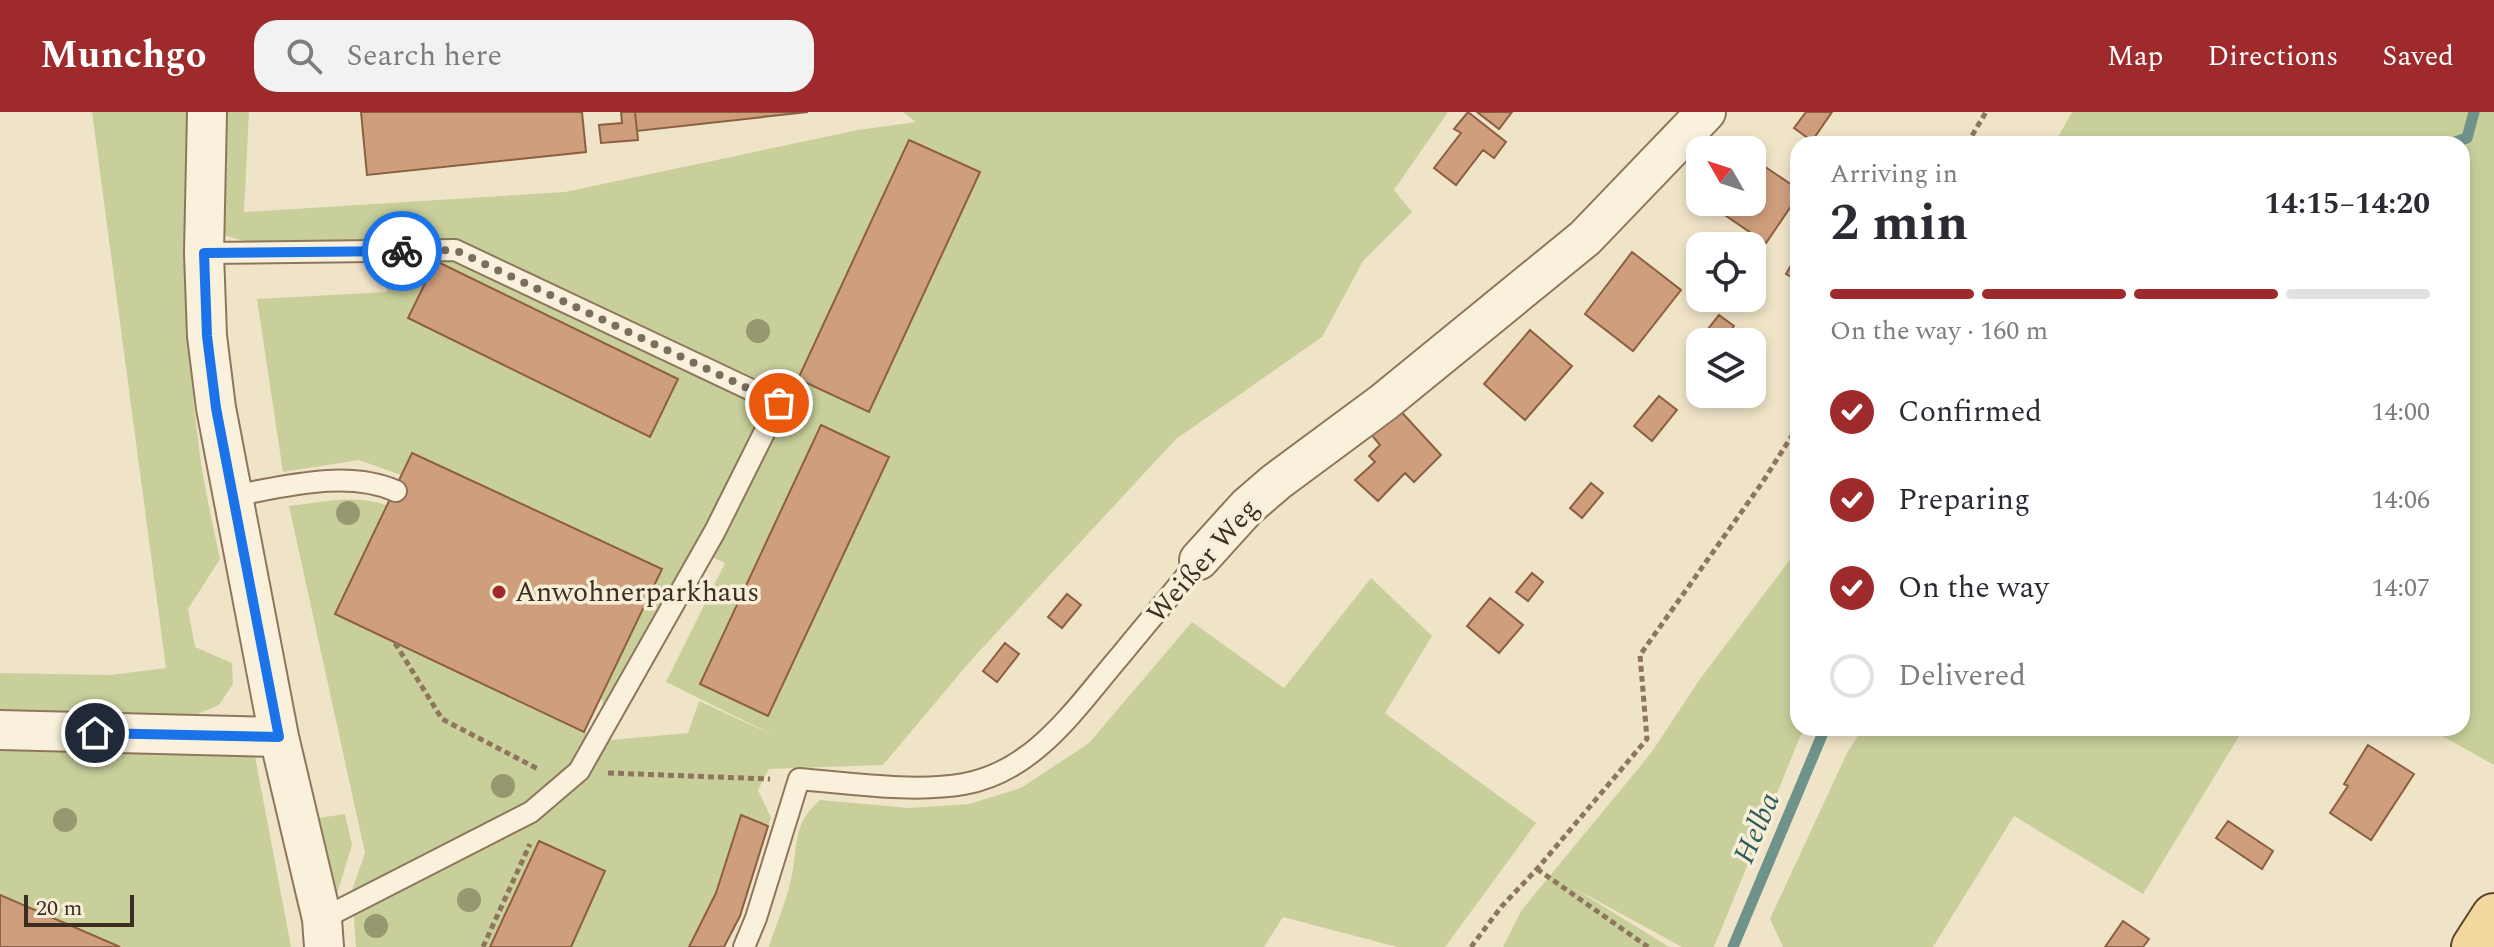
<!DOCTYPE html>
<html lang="en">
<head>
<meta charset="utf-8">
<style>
  body { margin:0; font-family:Spectral,serif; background:#f2f2f3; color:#2b2b33; height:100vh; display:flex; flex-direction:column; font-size:30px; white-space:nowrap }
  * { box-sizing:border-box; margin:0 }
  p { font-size:26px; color:#7c7c81 }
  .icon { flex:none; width:44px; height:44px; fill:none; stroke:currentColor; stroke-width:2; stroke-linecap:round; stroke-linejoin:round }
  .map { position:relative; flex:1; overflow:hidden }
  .drawer { position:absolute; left:1790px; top:24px; width:680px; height:600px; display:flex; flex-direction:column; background:#fff; border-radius:24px; box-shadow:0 4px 12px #0003 }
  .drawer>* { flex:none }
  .needle { width:52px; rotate:309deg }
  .buttons { position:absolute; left:1686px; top:24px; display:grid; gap:16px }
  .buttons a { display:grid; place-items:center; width:80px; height:80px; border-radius:16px; background:#fff; box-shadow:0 4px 12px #0003; font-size:40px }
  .scale { position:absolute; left:24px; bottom:20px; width:110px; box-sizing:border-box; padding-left:8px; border:4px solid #3d2e20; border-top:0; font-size:22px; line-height:28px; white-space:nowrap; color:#3d2e20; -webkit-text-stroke:6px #f7eed8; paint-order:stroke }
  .pin { position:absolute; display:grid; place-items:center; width:68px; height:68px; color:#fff; margin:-34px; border:4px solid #fff; border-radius:50%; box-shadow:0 2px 8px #0007 }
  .courier { position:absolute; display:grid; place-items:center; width:80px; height:80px; margin:-40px; border:6px solid #1a73e8; border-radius:50%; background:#fff; color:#222; box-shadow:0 2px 10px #0007 }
  .headline em { font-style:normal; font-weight:700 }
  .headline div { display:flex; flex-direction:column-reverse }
  .headline { display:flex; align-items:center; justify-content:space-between; height:136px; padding:0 40px }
  h1 { font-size:52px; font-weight:700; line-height:60px }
  .bar { display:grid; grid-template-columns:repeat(4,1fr); gap:12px 8px; align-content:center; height:96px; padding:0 40px }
  .bar i { height:10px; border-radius:6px; background:#e1e1e2 }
  .bar .active { background:#9e2a2b }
  .bar p { grid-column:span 4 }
  ol { padding:0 40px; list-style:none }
  li { display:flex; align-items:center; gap:24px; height:88px }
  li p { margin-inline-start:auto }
  li .icon { padding:8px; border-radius:50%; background:#9e2a2b; color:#fff; stroke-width:4 }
  li:last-child { color:#7c7c81 }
  li i { width:44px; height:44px; border:4px solid #e1e1e2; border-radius:50% }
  header { display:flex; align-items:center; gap:48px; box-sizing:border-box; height:112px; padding:0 40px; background:#9e2a2b; color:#fff }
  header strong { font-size:38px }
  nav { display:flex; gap:44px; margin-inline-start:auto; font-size:28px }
  .search { width:560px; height:72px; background:#f2f2f3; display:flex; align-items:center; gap:20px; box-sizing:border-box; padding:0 28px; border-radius:24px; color:#7c7c81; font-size:30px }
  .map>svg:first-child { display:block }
</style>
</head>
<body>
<header>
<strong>Munchgo</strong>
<div class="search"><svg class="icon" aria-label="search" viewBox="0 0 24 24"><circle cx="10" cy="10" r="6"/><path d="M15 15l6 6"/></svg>Search here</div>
<nav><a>Map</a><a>Directions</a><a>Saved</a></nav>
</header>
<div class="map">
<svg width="2494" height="835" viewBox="0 0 2494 835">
  <rect width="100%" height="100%" fill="#f0e4c8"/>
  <!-- green -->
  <path fill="#c9cf9b" d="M92,0H187C182,115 185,230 200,344C205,379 213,413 220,447L188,497L195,535L232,551L233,572L219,593L188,606L0,601V561L110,563L166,556Z
    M227,0H249L244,100L565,80L858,18L916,10L903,0H1448L1394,78L1412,100L1363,149L1322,225L1176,327L973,546L883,653L769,657L758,678L771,706L768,714L740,704L716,781L689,835H356L352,778L365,741L289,394C323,390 354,382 386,393L336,502L584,620L610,628L688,621L699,589L775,624L666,570L725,451L696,438L606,599L601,586L661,457L413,341L401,363L359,348L283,360L257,187L387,180V129H244L226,124L222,117Z
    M2072,0H2494V653L2428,616H2462V32H2054Z
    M1798,437V616H1806L1800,625L1714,835H1682L1572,775L1669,835H1503L1521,799L1651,641L1700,567Z
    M1371,466L1432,524L1385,601L1536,711L1445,835H1397L1283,805L1264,835H769C775,815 784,795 789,775C800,739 788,716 820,688L909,696L969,692L1021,676L1089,631L1192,510L1284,576Z
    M1863,616H2244L2143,782L2014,704L1933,835H1783L1770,807L1847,641Z
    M0,631L254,639L291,835H0Z
    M345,702L352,733L335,788L319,706Z"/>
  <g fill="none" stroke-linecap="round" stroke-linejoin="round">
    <!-- stream -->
    <path stroke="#6f938a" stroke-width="11" d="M2449,32L2467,26L2474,0
      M1733,835L1825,616"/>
  </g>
  <!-- building -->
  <path fill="#cf9f7d" stroke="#8d5f41" stroke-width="2" d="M361,0H582L586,40L367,63Z
    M621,0H635L638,28L601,31L599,13L622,11Z
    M635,0H808L637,19Z
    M1468,0L1506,30L1494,46L1483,38L1456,73L1434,56L1461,21L1454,17Z
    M1477,0H1512L1499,17Z
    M1806,0H1832L1812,29L1794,16Z
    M909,28L980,60L869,300L798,267Z
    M1752,46L1798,77V84L1766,131L1707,91L1752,90Z
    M1632,140L1681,178L1633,239L1585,202Z
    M1798,141V169L1786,162Z
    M436,149L678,267L650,325L408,206Z
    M1719,203L1734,214L1722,230L1700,231L1698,230Z
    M1530,218L1572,254L1525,308L1484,272Z
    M1659,284L1677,298L1652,329L1634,314Z
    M1395,293L1441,343L1414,370L1405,361L1378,389L1355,368L1375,350L1369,344L1380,333L1365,315Z
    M821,313L889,345L768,604L700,572Z
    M412,341L662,457L584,620L335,502Z
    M1591,371L1603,381L1582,406L1570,396Z
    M1532,461L1543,470L1528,489L1516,480Z
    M1067,482L1081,493L1062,516L1048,505Z
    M1490,486L1523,513L1499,541L1467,514Z
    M1005,531L1019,542L997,570L983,559Z
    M2368,633L2414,662L2371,728L2330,701L2348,674L2344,672Z
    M741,703L768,714L740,804L724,835H689L716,781Z
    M2228,709L2273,739L2262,757L2216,726Z
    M539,729L605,759L571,835H490Z
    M0,783L120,835H0Z
    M2123,809L2149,827L2143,835H2105Z"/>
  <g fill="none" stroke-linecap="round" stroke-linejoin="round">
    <!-- service casing -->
    <g stroke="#8d765c" stroke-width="24">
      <path id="service" d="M204,141L455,138L779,291L715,419L579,659L531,700L322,807
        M232,384C283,375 346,357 396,379
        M744,835L756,806L799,667C849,671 914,681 964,672C1036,659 1077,594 1121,543C1147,511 1174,480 1199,448"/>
    </g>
    <!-- minor casing -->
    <g stroke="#8d765c" stroke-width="42">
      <path id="minor" d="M207,0L204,141L207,224L216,296L279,625L322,807L324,835
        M1199,448L1247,395L1276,370L1384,290L1585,126L1706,0
        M0,618L279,625"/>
    </g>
    <!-- primary casing -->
    <g stroke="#5b4430" stroke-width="48">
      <path id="primary" d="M2474,835L2494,804"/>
    </g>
    <!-- path -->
    <path stroke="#8d765c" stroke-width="5" stroke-dasharray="6 4" stroke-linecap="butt" d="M1967,32L1986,0
      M395,531L442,607L540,658
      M608,661L770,667
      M1537,757L1648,835
      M483,835L530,732
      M1471,835L1502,794L1537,757L1647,627L1640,543L1762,371L1798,314"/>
    <!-- service -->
    <use href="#service" stroke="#faf1dc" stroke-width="20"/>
    <!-- minor -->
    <use href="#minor" stroke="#faf1dc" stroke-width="38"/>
    <!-- primary -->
    <use href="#primary" stroke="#f3d9a0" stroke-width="44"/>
  </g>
  <!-- trees -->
  <g fill="#96986f">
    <circle cx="758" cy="219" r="12"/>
    <circle cx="348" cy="401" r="12"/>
    <circle cx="503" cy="674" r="12"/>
    <circle cx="65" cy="708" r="12"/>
    <circle cx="469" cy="788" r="12"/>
    <circle cx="376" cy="814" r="12"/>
  </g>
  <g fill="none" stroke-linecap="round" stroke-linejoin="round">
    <!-- done -->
    <path stroke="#7c6e5b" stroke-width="8" stroke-dasharray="0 14.4" d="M402,139L455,138L779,291"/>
    <!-- route -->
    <path stroke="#1a73e8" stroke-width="10" d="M95,621L279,625L216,296L207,224L204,141L402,139"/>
  </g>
  <!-- markers -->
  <circle fill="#9e2a2b" stroke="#f7eed8" stroke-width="3" cx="499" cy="480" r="8"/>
  <g text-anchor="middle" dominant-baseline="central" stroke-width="7" stroke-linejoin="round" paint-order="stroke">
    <!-- street labels -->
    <g font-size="28" fill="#3d2e20" stroke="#f7eed8">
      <text transform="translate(1203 449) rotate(-49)">Weißer Weg</text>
    </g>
    <!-- poi labels -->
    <g font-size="28" fill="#3d2e20" stroke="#f7eed8" text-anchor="start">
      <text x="515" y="480">Anwohnerparkhaus</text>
    </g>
    <!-- water labels -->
    <g font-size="30" font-style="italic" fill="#2f5d5a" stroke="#f7eed8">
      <text transform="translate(1757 716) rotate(-67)">Helba</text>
    </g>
  </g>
</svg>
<div class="buttons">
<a><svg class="needle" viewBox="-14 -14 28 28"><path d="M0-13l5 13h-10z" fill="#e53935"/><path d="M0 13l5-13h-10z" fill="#7c7c81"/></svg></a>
<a><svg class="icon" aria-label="locate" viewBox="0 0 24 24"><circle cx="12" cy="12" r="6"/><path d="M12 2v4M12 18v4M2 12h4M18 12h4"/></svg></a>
<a><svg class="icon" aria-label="layers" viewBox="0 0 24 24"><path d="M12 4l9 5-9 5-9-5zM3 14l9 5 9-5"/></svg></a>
</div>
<div class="scale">20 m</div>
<div class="pin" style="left:779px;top:291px;background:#ea580c"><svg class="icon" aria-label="bag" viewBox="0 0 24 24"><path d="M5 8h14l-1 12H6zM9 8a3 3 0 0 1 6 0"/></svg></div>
<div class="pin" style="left:95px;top:621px;background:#1f2937"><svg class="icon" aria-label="home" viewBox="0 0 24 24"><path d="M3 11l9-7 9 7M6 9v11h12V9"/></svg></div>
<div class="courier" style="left:402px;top:139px"><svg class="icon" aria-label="bike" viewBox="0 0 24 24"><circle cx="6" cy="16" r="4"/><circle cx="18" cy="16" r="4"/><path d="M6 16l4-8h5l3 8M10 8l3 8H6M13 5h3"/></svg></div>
<section class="drawer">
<div class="headline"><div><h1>2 min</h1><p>Arriving in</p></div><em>14:15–14:20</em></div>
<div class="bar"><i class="active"></i><i class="active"></i><i class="active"></i><i></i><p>On the way · 160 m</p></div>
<ol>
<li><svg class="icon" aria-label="check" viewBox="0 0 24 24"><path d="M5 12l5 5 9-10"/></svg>Confirmed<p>14:00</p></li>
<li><svg class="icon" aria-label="check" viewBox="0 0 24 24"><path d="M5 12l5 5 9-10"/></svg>Preparing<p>14:06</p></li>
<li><svg class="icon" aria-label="check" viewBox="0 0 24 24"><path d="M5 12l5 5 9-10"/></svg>On the way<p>14:07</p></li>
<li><i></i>Delivered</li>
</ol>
</section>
</div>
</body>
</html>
